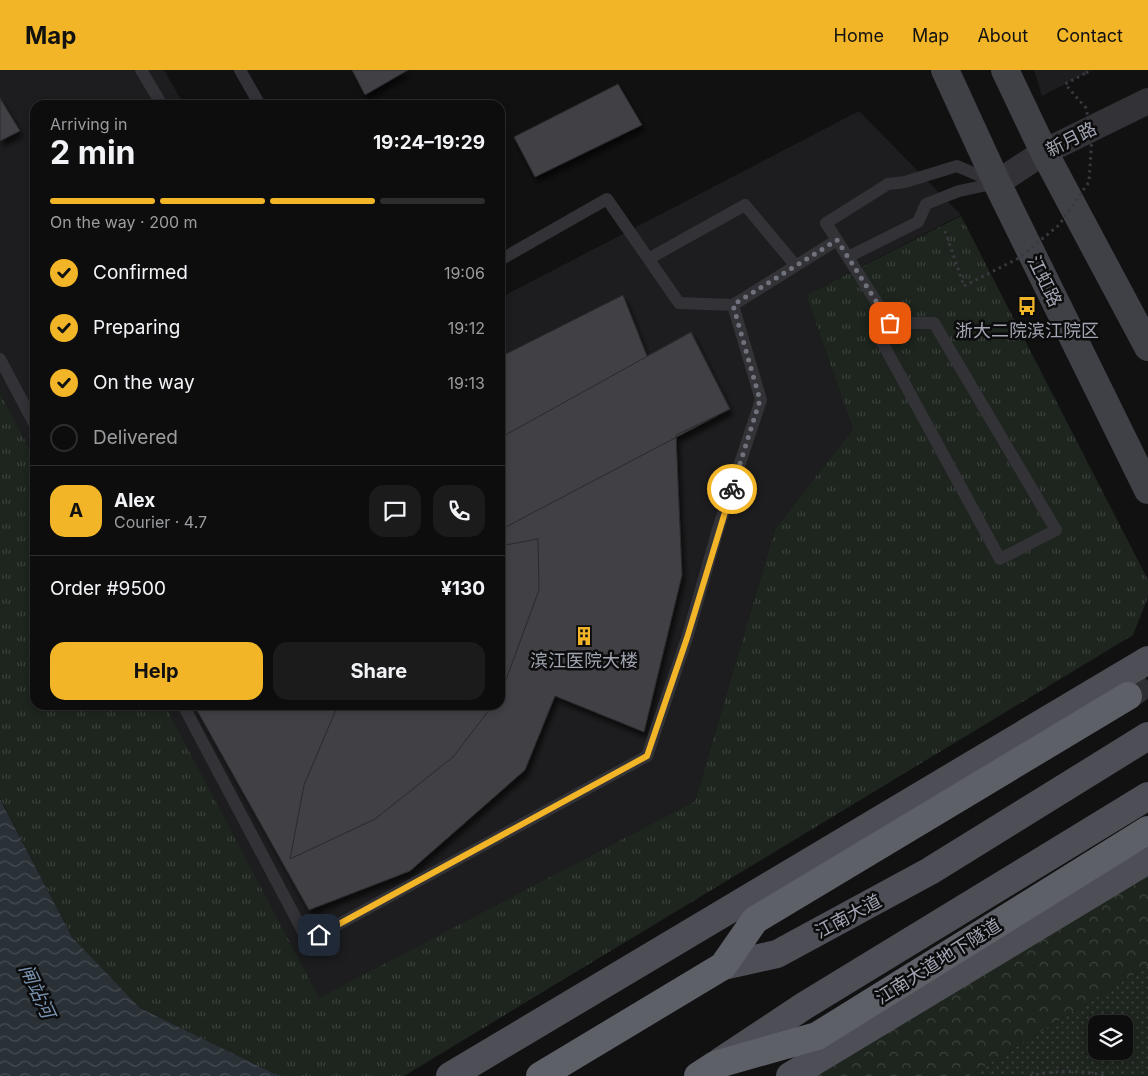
<!DOCTYPE html>
<html lang="en">
<head>
<meta charset="utf-8">
<style>
  body { margin:0; font-family:Inter,"Noto Sans SC",sans-serif; background:#1b1b1c; color:#f1f3f6; height:100vh; display:flex; flex-direction:column; font-size:19px; white-space:nowrap }
  * { box-sizing:border-box; margin:0 }
  p { font-size:16px; color:#9a9c9e }
  .icon { flex:none; width:28px; height:28px; fill:none; stroke:currentColor; stroke-width:2; stroke-linecap:round; stroke-linejoin:round }
  .map { position:relative; flex:1; overflow:hidden }
  .details { position:absolute; left:30px; top:30px; width:475px; height:610px; display:flex; flex-direction:column; background:#0d0d0e; border-radius:15px; box-shadow:0 2px 8px #0003,0 0 0 1px #2d2d2e }
  .details>* { flex:none }
  .tools { position:absolute; left:1088px; top:945px; display:grid; gap:10px }
  .tools a { display:grid; place-items:center; width:45px; height:45px; border-radius:10px; background:#0d0d0e; box-shadow:0 2px 8px #0003,0 0 0 1px #2d2d2e; font-size:25px }
  .pin { position:absolute; display:grid; place-items:center; width:42px; height:42px; color:#fff; margin:-21px; border-radius:10px; box-shadow:0 2px 8px #0006 }
  .courier { position:absolute; display:grid; place-items:center; width:50px; height:50px; margin:-25px; border:4px solid #f2b528; border-radius:50%; background:#fff; color:#222; box-shadow:0 1px 6px #0007 }
  .summary em { font-style:normal; font-weight:700 }
  .summary div { display:flex; flex-direction:column-reverse }
  .summary { display:flex; align-items:center; justify-content:space-between; height:85px; padding:0 20px }
  h1 { font-size:32px; font-weight:700; line-height:38px }
  .bar { display:grid; grid-template-columns:repeat(4,1fr); gap:8px 5px; align-content:center; height:60px; padding:0 20px }
  .bar i { height:6px; border-radius:4px; background:#2d2d2e }
  .bar .on { background:#f2b528 }
  .bar p { grid-column:span 4 }
  .line { display:flex; align-items:center; gap:12px; padding:0 20px; border-top:1px solid #2d2d2e }
  .line div { flex:1 }
  .round { display:grid; place-items:center; flex:none; width:52px; height:52px; border-radius:15px; background:#1b1b1c }
  ol { padding:0 20px; list-style:none }
  li { display:flex; align-items:center; gap:15px; height:55px }
  li p { margin-inline-start:auto }
  li .icon { padding:5px; border-radius:50%; background:#f2b528; color:#111; stroke-width:4 }
  li:last-child { color:#9a9c9e }
  li i { width:28px; height:28px; border:2px solid #2d2d2e; border-radius:50% }
  .primary-button { display:flex; gap:10px; margin-top:auto; padding:10px 20px }
  .primary-button a { flex:1; height:58px; border-radius:15px; background:#f2b528; color:#111; font-size:20px; font-weight:700; line-height:58px; text-align:center }
  .primary-button a+a { background:#1b1b1c; color:#f1f3f6 }
  header { display:flex; align-items:center; gap:30px; box-sizing:border-box; height:70px; padding:0 25px; background:#f2b528; color:#111 }
  header strong { font-size:24px }
  nav { display:flex; gap:28px; margin-inline-start:auto; font-size:18px }
  .map>svg:first-child { display:block }
</style>
</head>
<body>
<header>
<strong>Map</strong>
<nav><a>Home</a><a>Map</a><a>About</a><a>Contact</a></nav>
</header>
<div class="map">
<svg width="1148" height="1006" viewBox="0 0 1148 1006">
  <defs>
    <pattern id="grass-tufts" width="24" height="20" patternUnits="userSpaceOnUse" patternTransform="scale(1.25)"><rect width="24" height="20" fill="#1d251e"/><path d="M3 7l-1-3M5 7V3M7 7l1-3M15 17l-1-3M17 17v-4M19 17l1-3" fill="none" stroke="#3b423c"/></pattern>
    <pattern id="forest-crowns" width="20" height="18" patternUnits="userSpaceOnUse" patternTransform="scale(1.25)"><rect width="20" height="18" fill="#1d251e"/><path d="M2 6a3 3 0 1 1 6 0M12 15a3 3 0 1 1 6 0" fill="none" stroke="#3b423c"/></pattern>
    <pattern id="park-dots" width="8" height="8" patternUnits="userSpaceOnUse" patternTransform="scale(1.25)"><rect width="8" height="8" fill="#1d251e"/><path d="M2 2h.1M6 6h.1" fill="none" stroke="#3b423c" stroke-width="1.8" stroke-linecap="round"/></pattern>
    <pattern id="water-waves" width="16" height="10" patternUnits="userSpaceOnUse" patternTransform="scale(1.25)"><rect width="16" height="10" fill="#293137"/><path d="M0 5q4-4 8 0t8 0" fill="none" stroke="#454c52"/></pattern>
    <filter id="shadow"><feDropShadow dx="3" dy="5.5" stdDeviation="2.5" flood-color="#0009"/></filter>
  </defs>
  <rect width="100%" height="100%" fill="#111112"/>
  <!-- built -->
  <path fill="#1d1d1f" d="M0,0H164L184,35H35V389L0,323Z
    M1034,0H1092L1042,26Z
    M859,41L961,145L806,225L853,359L775,459L695,731L318,929L165,635H500V228Z"/>
  <!-- grass -->
  <path fill="url(#grass-tufts)" d="M961,146L1148,510V527L1133,565L404,1006H279L140,938L72,867L0,728V323L35,389V635H165L319,928L695,731L775,459L853,359L806,225Z"/>
  <!-- forest -->
  <path fill="url(#forest-crowns)" d="M1148,782V896L969,1006H783Z"/>
  <!-- park -->
  <path fill="url(#park-dots)" fill-rule="evenodd" d="M1148,896V1006H969ZM1096,954H1124V981H1096Z"/>
  <!-- water -->
  <path fill="url(#water-waves)" d="M0,729L72,867L140,938L279,1006H0Z"/>
  <!-- building -->
  <path fill="#3f3f45" stroke="#2b2b2e" filter="url(#shadow)" d="M352,0H408L365,25Z
    M618,14L642,55L535,107L514,67Z
    M0,28L20,61L0,71Z
    M623,225L647,286L691,262L730,339L676,365L682,505L644,662L555,626L525,700L410,801L309,840L194,635H500V287Z
    M691,262L730,339L500,460V368Z
    M538,469L539,520L500,626V476Z
    M338,635H493L453,687L375,749L290,789L304,715Z"/>
  <g fill="none" stroke-linecap="round" stroke-linejoin="round">
    <!-- highway-tunnel -->
    <path stroke="#2e2f32" stroke-width="28" stroke-dasharray="28 14" stroke-linecap="butt" d="M1128,626L1148,611"/>
    <!-- path -->
    <path stroke="#38393e" stroke-width="3" stroke-dasharray="2.5 4" stroke-linecap="butt" d="M1086,3L1092,0
      M945,161L964,216
      M1030,1006C1053,1000 1084,1000 1107,1006"/>
    <!-- lane -->
    <path stroke="#323237" stroke-width="12" d="M141,0L162,35
      M240,0L260,35
      M848,187L918,152L926,134L959,121L997,113
      M650,188L745,135L796,196
      M500,190L607,129L679,233L733,235
      M890,253H934L1056,460L1000,489L882,272L890,253L826,153L888,114L905,112L957,96L992,111
      M0,289L35,355
      M183,635L308,871L647,686L687,568L719,456L761,330L733,235L837,170"/>
    <!-- street -->
    <path stroke="#323237" stroke-width="26" d="M997,113L1044,82L1148,31"/>
    <!-- secondary -->
    <path stroke="#404147" stroke-width="28" d="M945,0L997,113L1148,420
      M1005,0L1044,82L1148,277"/>
    <!-- primary -->
    <path stroke="#4e4f56" stroke-width="28" d="M723,896L777,884L930,801L1148,666
      M721,991L804,936L1148,726
      M450,1006L1148,590
      M790,1006L1148,790"/>
    <!-- highway -->
    <path stroke="#5e6068" stroke-width="28" d="M540,1006L723,896L755,850L1128,626
      M698,1006L715,995L817,966L1148,760"/>
    <!-- path-bridge -->
    <path stroke="#38393e" stroke-width="3" stroke-dasharray="2.5 4" stroke-linecap="butt" d="M964,216L1019,188L1059,155L1089,112L1092,66L1086,38L1065,14L1086,3"/>
  </g>
  <g fill="none" stroke-linecap="round" stroke-linejoin="round">
    <!-- done -->
    <path stroke="#6f727b" stroke-width="5" stroke-dasharray="0 9" d="M732,419L760,330L733,235L837,170L890,253"/>
    <!-- route -->
    <path stroke="#f2b528" stroke-width="6" d="M319,865L647,686L687,568L732,419"/>
  </g>
  <!-- icons -->
  <defs>
    <g id="bus-bare" transform="scale(1.5)"><path d="M-5-6H5V4H4V6H2V4H-2V6H-4V4H-5ZM-3.5-4V0h7V-4ZM-3.5 1.2v1.5H-2V1.2ZM2 1.2v1.5H3.5V1.2Z" fill="#f2b528" stroke="#0c0c0d" stroke-width="2.5" paint-order="stroke"/></g>
    <g id="building-bare" transform="scale(1.5)"><path d="M-4-6H4V6H1V3H-1V6H-4ZM-2.5-4.3h1.7v1.8h-1.7ZM.8-4.3h1.7v1.8H.8ZM-2.5-1h1.7V.8h-1.7ZM.8-1h1.7V.8H.8Z" fill="#f2b528" stroke="#0c0c0d" stroke-width="2.5" paint-order="stroke"/></g>
  </defs>
  <g fill-rule="evenodd">
    <use href="#bus-bare" x="1027" y="236"/>
    <use href="#building-bare" x="584" y="566"/>
  </g>
  <g text-anchor="middle" dominant-baseline="central" stroke-width="5" stroke-linejoin="round" paint-order="stroke">
    <!-- street labels -->
    <g font-size="18" fill="#a2a6b3" stroke="#0c0c0d">
      <text transform="translate(1071 69) rotate(-27)">新月路</text>
      <text transform="translate(1045 211) rotate(64)">江虹路</text>
      <text transform="translate(848 846) rotate(-28)">江南大道</text>
      <text transform="translate(938 891) rotate(-32)">江南大道地下隧道</text>
    </g>
    <!-- poi labels -->
    <g font-size="18" fill="#a2a6b3" stroke="#0c0c0d">
      <text x="1027" y="260">浙大二院滨江院区</text>
      <text x="584" y="590">滨江医院大楼</text>
    </g>
    <!-- water labels -->
    <g font-size="19" font-style="italic" fill="#7893af" stroke="#0c0c0d">
      <text transform="translate(37 921) rotate(65)">闸站河</text>
    </g>
  </g>
</svg>
<div class="tools">
<a><svg class="icon" aria-label="layers" viewBox="0 0 24 24"><path d="M12 4l9 5-9 5-9-5zM3 14l9 5 9-5"/></svg></a>
</div>
<div class="pin" style="left:890px;top:253px;background:#ea580c"><svg class="icon" aria-label="bag" viewBox="0 0 24 24"><path d="M5 8h14l-1 12H6zM9 8a3 3 0 0 1 6 0"/></svg></div>
<div class="pin" style="left:319px;top:865px;background:#1f2937"><svg class="icon" aria-label="home" viewBox="0 0 24 24"><path d="M3 11l9-7 9 7M6 9v11h12V9"/></svg></div>
<div class="courier" style="left:732px;top:419px"><svg class="icon" aria-label="bike" viewBox="0 0 24 24"><circle cx="6" cy="16" r="4"/><circle cx="18" cy="16" r="4"/><path d="M6 16l4-8h5l3 8M10 8l3 8H6M13 5h3"/></svg></div>
<section class="details">
<div class="summary"><div><h1>2 min</h1><p>Arriving in</p></div><em>19:24–19:29</em></div>
<div class="bar"><i class="on"></i><i class="on"></i><i class="on"></i><i></i><p>On the way · 200 m</p></div>
<ol>
<li><svg class="icon" aria-label="check" viewBox="0 0 24 24"><path d="M5 12l5 5 9-10"/></svg>Confirmed<p>19:06</p></li>
<li><svg class="icon" aria-label="check" viewBox="0 0 24 24"><path d="M5 12l5 5 9-10"/></svg>Preparing<p>19:12</p></li>
<li><svg class="icon" aria-label="check" viewBox="0 0 24 24"><path d="M5 12l5 5 9-10"/></svg>On the way<p>19:13</p></li>
<li><i></i>Delivered</li>
</ol>
<div class="line" style="height:90px"><b class="round" style="background:#f2b528;color:#111">A</b><div><b>Alex</b><p>Courier · 4.7</p></div><a class="round"><svg class="icon" aria-label="chat" viewBox="0 0 24 24"><path d="M4 5h16v11H9l-5 4z"/></svg></a><a class="round"><svg class="icon" aria-label="phone" viewBox="0 0 24 24"><path d="M5 4h4l2 5-3 2q2 4 5 5l2-3 5 2v4C11 20 4 13 5 4z"/></svg></a></div>
<div class="line" style="height:65px"><div>Order #9500</div><b>¥130</b></div>
<div class="primary-button"><a>Help</a><a>Share</a></div>
</section>
</div>
</body>
</html>
